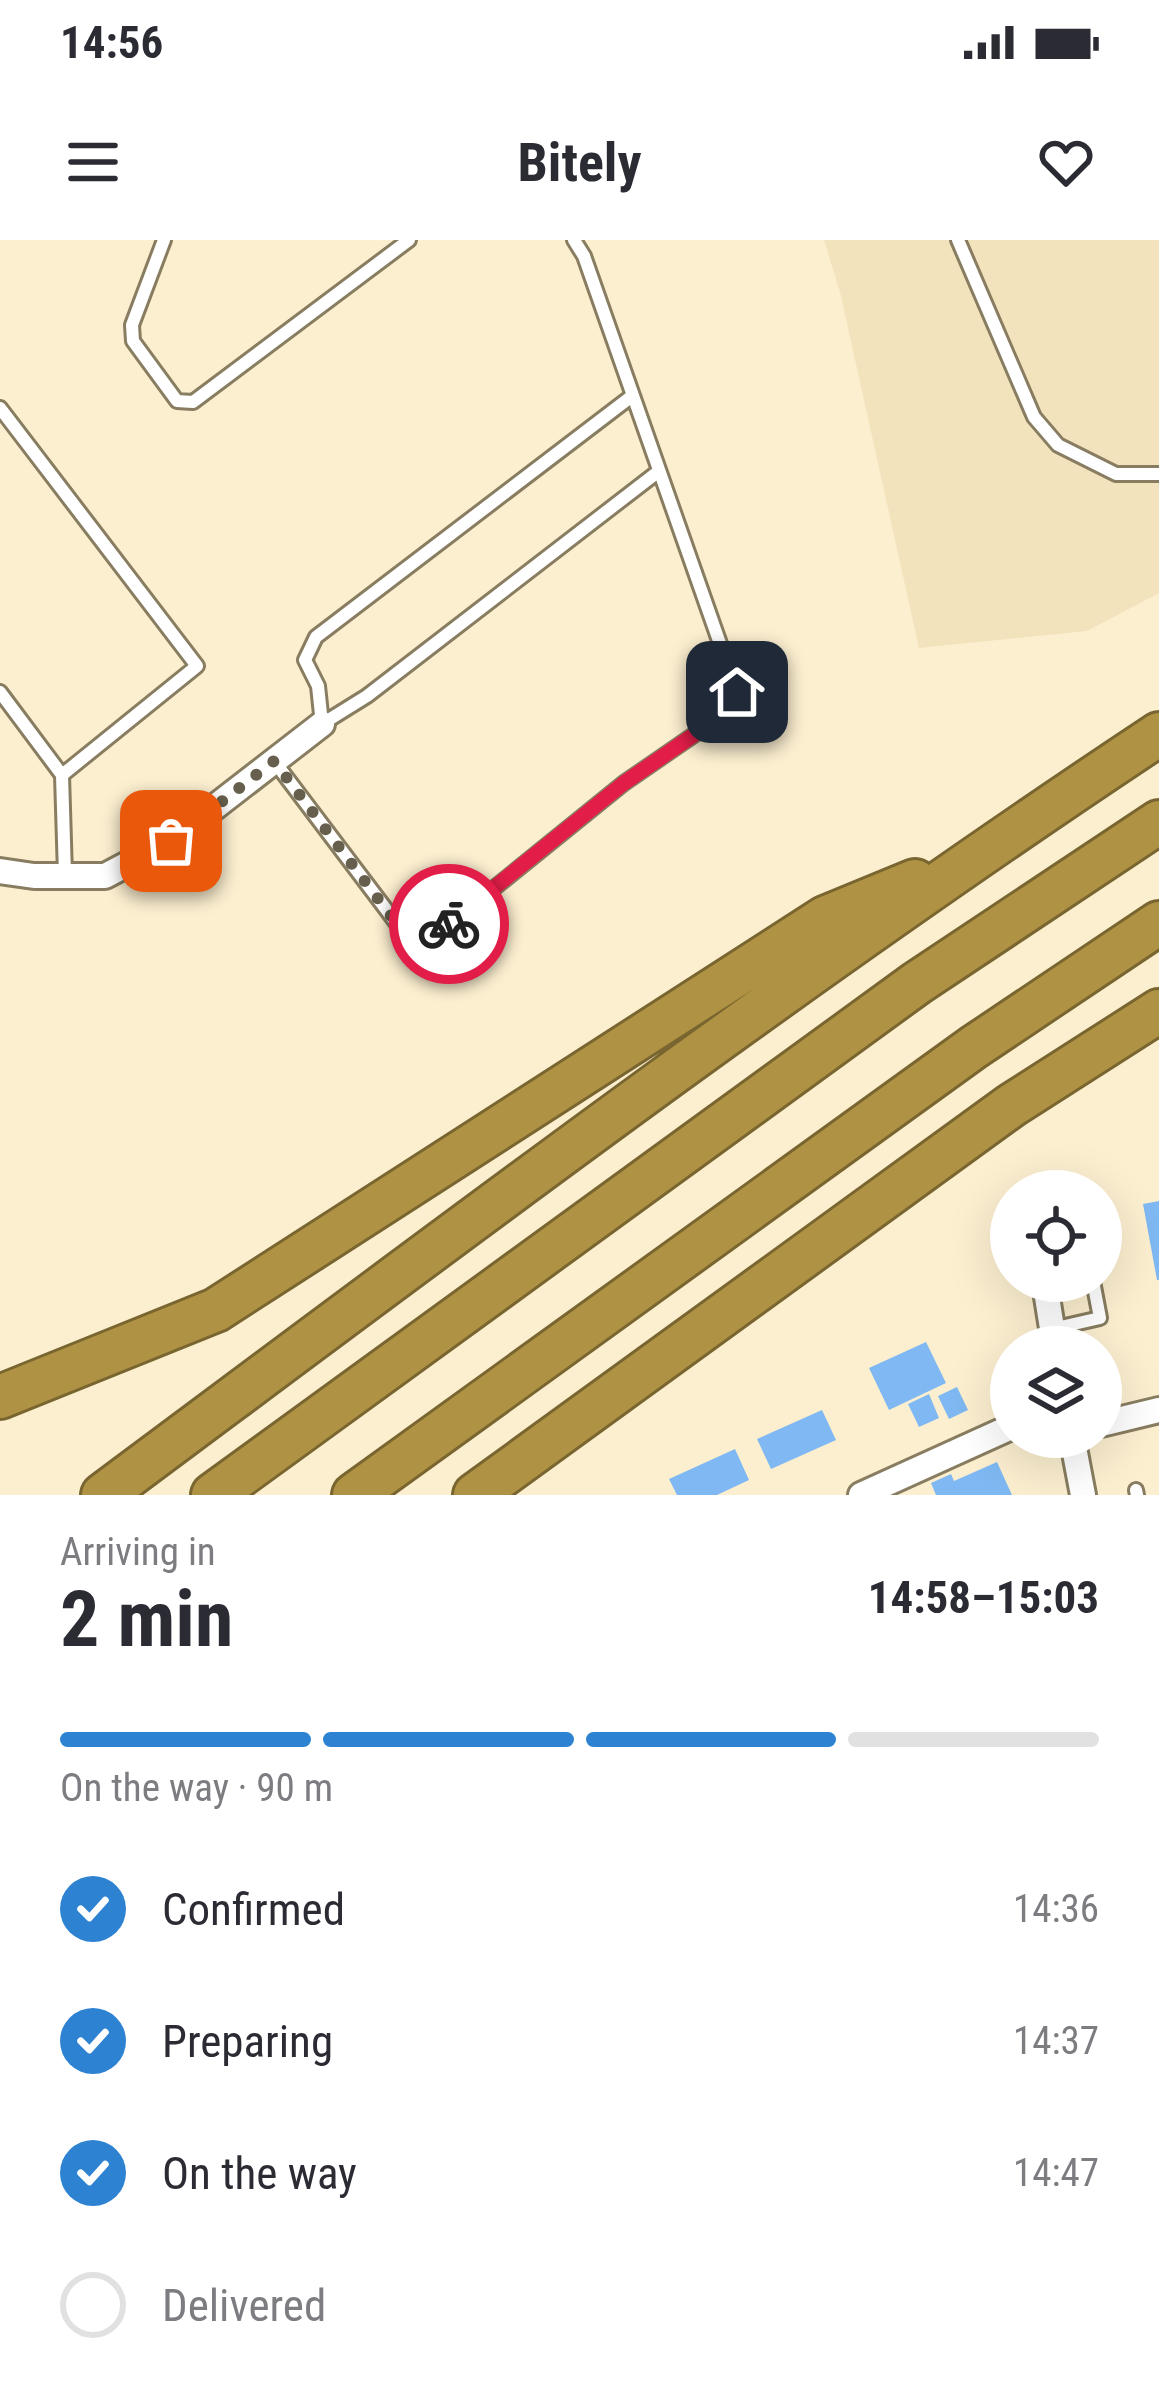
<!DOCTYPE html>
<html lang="en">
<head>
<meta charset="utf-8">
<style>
  body { margin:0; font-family:"Roboto Condensed",sans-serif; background:#f7f7f7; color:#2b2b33; height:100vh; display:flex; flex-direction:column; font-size:45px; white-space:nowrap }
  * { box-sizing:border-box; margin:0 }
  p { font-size:39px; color:#7c7c81 }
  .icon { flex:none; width:66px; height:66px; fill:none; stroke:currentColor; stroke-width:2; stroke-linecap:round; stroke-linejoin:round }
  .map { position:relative; height:1255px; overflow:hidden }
  .details { display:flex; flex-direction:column; background:#fff; flex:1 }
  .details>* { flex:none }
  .fabs { position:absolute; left:990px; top:930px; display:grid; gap:24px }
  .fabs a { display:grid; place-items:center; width:132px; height:132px; border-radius:50%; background:#fff; box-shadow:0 12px 48px #0002; font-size:60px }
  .pin { position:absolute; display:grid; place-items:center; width:102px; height:102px; color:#fff; margin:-51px; border-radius:24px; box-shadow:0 6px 18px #0006 }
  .courier { position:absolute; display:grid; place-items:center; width:120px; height:120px; margin:-60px; border:9px solid #e11d48; border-radius:50%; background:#fff; color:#222; box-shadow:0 3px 15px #0007 }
  .head em { font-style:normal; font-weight:700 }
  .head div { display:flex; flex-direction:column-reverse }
  .head { display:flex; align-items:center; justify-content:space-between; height:204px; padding:0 60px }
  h1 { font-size:78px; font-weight:700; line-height:90px }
  .bar { display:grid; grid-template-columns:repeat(4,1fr); gap:18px 12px; align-content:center; height:144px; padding:0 60px }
  .bar i { height:15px; border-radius:9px; background:#e1e1e2 }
  .bar .selected { background:#2d83d1 }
  .bar p { grid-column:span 4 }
  ol { padding:0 60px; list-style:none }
  li { display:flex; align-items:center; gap:36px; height:132px }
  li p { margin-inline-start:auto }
  li .icon { padding:12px; border-radius:50%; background:#2d83d1; color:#fff; stroke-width:4 }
  li:last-child { color:#7c7c81 }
  li i { width:66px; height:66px; border:6px solid #e1e1e2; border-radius:50% }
  .status { display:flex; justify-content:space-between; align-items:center; height:84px; padding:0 60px; background:#fff; direction:ltr }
  .status svg { height:33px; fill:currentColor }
  header { display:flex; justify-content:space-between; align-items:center; height:156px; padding:0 60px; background:#fff; font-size:54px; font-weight:700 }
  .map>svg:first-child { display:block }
</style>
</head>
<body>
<div class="status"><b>14:56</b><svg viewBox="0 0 49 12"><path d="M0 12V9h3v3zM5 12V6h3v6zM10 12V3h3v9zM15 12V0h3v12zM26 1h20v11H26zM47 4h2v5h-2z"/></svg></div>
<header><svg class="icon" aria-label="menu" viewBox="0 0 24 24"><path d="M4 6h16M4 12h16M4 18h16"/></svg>Bitely<svg class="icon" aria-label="heart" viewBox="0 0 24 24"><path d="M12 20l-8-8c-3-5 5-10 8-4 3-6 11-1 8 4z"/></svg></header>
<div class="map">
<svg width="1159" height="1255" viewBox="0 0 1159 1255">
  <rect width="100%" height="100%" fill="#fcefd0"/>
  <!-- built -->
  <path fill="#f2e3bd" d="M824,0H1159V353L1087,391L919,408L840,52Z"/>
  <!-- building -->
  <path fill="#7fb8f2" d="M1159,961V1040H1157L1143,964Z
    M926,1102L946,1143L889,1170L869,1128Z
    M957,1147L968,1170L949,1179L938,1156Z
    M929,1154L939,1178L919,1187L908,1164Z
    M822,1170L836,1200L771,1229L757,1199Z
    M735,1209L749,1240L717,1255H677L669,1239Z
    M997,1222L1012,1255H936L931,1243L951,1234L954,1241Z"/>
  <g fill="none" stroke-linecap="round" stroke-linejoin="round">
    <!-- lane casing -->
    <g stroke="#887d60" stroke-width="18">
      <path id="lane" d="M164,0L132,85L133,101L177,161L193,162L409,0
        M958,0L1034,177L1058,205L1116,234H1159
        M632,156L316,397L305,420L318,446L322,484L367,456L659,231
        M0,168L197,426L62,535
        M0,452L62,535L65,635
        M274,521L410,701L425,704L624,543L733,468L737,452L584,16L574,0
        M1052,1089L1100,1078L1093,1041
        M1136,1250L1137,1255"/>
    </g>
    <!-- street casing -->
    <g stroke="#887d60" stroke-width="30">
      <path id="street" d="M0,631L34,636H105L171,601L322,484
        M1047,1057L1055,1107
        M1101,1184L1159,1170
        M1072,1197L1083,1255
        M861,1255L1011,1187"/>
    </g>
    <!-- highway casing -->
    <g stroke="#79652f" stroke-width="48">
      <path id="highway" d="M0,1157L216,1070L825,678L915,641
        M103,1255C451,996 798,733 1159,494
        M213,1255L917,743L1159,582
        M354,1255L974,807L1159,683
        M475,1255L1012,865L1159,771"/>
    </g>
    <!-- lane -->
    <use href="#lane" stroke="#fff" stroke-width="12"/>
    <!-- street -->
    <use href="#street" stroke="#fff" stroke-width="24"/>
    <!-- highway -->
    <use href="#highway" stroke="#af9244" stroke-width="42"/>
  </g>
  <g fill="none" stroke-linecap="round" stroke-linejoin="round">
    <!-- done -->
    <path stroke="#665f4d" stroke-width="12" stroke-dasharray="0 21.6" d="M171,601L274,521L410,701L425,704L449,684"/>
    <!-- route -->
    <path stroke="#e11d48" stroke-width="15" d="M449,684L624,543L733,468L737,452"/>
  </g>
</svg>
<div class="fabs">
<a><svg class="icon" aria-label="locate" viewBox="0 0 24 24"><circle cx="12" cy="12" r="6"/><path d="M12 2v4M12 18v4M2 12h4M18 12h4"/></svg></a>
<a><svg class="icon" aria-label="layers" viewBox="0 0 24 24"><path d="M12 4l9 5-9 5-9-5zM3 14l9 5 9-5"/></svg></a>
</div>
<div class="pin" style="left:171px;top:601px;background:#ea580c"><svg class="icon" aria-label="bag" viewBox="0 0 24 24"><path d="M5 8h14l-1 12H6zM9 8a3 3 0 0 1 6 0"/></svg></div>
<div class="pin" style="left:737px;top:452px;background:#1f2937"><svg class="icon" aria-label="home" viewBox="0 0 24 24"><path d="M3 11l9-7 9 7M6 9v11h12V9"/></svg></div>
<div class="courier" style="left:449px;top:684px"><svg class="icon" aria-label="bike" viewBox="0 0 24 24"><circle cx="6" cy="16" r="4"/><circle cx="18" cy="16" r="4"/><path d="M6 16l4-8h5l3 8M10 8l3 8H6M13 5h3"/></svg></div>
</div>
<section class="details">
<div class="head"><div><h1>2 min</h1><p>Arriving in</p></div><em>14:58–15:03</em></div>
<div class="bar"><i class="selected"></i><i class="selected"></i><i class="selected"></i><i></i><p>On the way · 90 m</p></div>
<ol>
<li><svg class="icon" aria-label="check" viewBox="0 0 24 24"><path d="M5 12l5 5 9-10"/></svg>Confirmed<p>14:36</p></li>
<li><svg class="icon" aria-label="check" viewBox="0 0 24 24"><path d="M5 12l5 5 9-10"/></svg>Preparing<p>14:37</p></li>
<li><svg class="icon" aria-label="check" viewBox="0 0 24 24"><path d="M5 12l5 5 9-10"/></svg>On the way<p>14:47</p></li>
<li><i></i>Delivered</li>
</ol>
</section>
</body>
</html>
